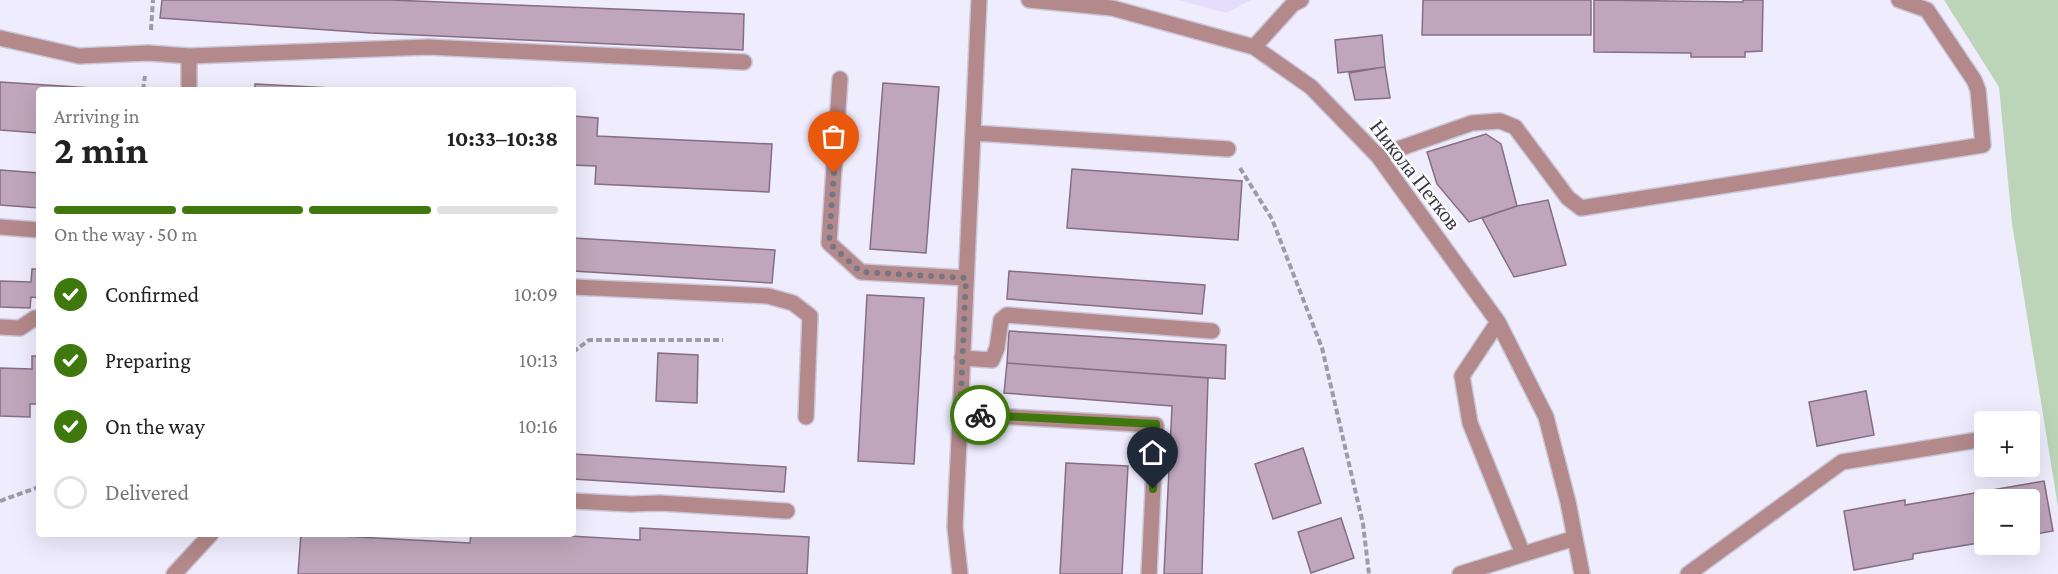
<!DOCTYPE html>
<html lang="en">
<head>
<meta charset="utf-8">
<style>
  body { margin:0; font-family:"Crimson Pro",serif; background:#f2f2f2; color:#222; height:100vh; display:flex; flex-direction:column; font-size:22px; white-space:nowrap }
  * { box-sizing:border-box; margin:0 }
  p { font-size:20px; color:#767676 }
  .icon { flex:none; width:33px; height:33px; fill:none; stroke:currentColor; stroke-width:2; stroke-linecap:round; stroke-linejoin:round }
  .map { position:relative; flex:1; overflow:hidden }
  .side { position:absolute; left:36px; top:87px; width:540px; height:450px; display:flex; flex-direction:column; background:#fff; border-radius:6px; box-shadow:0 6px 24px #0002 }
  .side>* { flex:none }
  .tools { position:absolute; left:1974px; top:411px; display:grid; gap:12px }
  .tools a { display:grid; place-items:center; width:66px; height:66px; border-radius:6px; background:#fff; box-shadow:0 6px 24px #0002; font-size:30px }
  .pin { position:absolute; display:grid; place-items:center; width:51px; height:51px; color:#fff; margin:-62px -26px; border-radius:50% 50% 50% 0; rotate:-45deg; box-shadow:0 0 6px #0007 }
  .pin .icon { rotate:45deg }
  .courier { position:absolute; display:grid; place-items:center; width:60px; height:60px; margin:-30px; border:4px solid #3f790e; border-radius:50%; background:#fff; color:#222; box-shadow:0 2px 8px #0007 }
  .headline em { font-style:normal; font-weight:700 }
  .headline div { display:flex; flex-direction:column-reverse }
  .headline { display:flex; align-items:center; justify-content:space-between; height:102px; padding:0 18px }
  h1 { font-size:39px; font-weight:700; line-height:45px }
  .bar { display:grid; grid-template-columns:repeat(4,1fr); gap:9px 6px; align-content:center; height:72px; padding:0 18px }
  .bar i { height:8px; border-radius:4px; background:#e0e0e0 }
  .bar .current { background:#3f790e }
  .bar p { grid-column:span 4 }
  ol { padding:0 18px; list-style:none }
  li { display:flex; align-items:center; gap:18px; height:66px }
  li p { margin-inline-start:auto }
  li .icon { padding:6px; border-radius:50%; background:#3f790e; color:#fff; stroke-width:4 }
  li:last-child { color:#767676 }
  li i { width:33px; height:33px; border:3px solid #e0e0e0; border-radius:50% }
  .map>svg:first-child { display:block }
</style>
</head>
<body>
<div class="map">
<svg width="2058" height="574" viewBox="0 0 2058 574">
  <rect width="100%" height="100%" fill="#efecfe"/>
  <!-- built -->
  <path fill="#e4defc" d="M1178,0H1251L1226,13Z"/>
  <!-- green -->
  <path fill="#bcd5b8" d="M1944,0H2058V507L2012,223L1999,87Z"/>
  <!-- building -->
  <path fill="#bfa6bc" stroke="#856e82" stroke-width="1.5" d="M162,0H391L744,14L743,50L371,33L160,18Z
    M1423,0H1591V35H1422Z
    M1594,0L1743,2V0H1763L1762,51L1745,52V57H1691V53L1594,52Z
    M1382,35L1385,67L1338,73L1335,40Z
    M1385,67L1390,98L1355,100L1349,73Z
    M0,82L92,88V90H39V133L0,130Z
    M883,83L939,87L926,253L870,249Z
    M255,84L372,90H255Z
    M573,116L598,118L597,136L772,144L769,192L595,184L596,166L573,165Z
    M1486,134L1501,144L1517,206L1469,222L1437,184L1427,152Z
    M1072,169L1242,181L1238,240L1067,228Z
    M0,170L39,173V208L0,205Z
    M1548,200L1566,265L1514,277L1482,218L1517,206Z
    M573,238L775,250L772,283L573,271Z
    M32,269H39V298L31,297L30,308L0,307V281L31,282Z
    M1009,271L1205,285L1202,314L1007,299Z
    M867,295L924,298L914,464L858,461Z
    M1009,331L1226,345L1225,379L1007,363Z
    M658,353L698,355L697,403L656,401Z
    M32,356H39V404H30V417L0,416V368L32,369Z
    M1007,363L1208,378L1202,574H1164L1172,406L1004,393Z
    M1866,391L1874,435L1817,446L1809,402Z
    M1303,448L1321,503L1273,519L1255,464Z
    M573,454L786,467L784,492L573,479Z
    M1066,463L1128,466L1122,574H1060Z
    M2044,481L2053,531L2030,535V500H1984V542L1913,554V559L1854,570L1844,511L1905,500V505Z
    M1341,518L1354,558L1311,573L1298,532Z
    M640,528L809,537L807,574H298L301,534L470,543L471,534H533L640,540Z"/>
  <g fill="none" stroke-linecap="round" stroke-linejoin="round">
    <!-- minor casing -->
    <g stroke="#cac7d8" stroke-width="18">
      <path id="minor" d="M1029,0L1112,8L1254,47L1311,87L1378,156L1498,322L1546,417L1568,502L1582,574
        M0,38L79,56L148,53L189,56L428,47L744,62
        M1254,47L1293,4L1301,0
        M840,79L829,243L861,272L966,278
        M189,90V56
        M973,133L1228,149
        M1378,156L1472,123L1500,121L1515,127L1568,198L1581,208L1983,145L1978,90L1974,80L1927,10L1899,0
        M0,227L39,230
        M573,287L768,296L793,303L810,316L806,417
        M1498,322L1462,376L1470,423L1523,554
        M0,327L20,328L35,318H39
        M962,358L992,360L997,348L1001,320L1007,315L1212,331
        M960,414L1156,425L1149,574
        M573,501L630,504L660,503L787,511
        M174,574L211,534
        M960,574L955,527L979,0
        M1460,574L1575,538
        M1688,574L1842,462L1984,439"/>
    </g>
    <!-- path -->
    <path stroke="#9d9aa9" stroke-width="4" stroke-dasharray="6 3" stroke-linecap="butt" d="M151,30L153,0
      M143,90L145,76
      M1240,168L1272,219L1322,348L1363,524L1369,574
      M573,352L589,340H723
      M0,501L39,487"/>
    <!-- minor -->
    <use href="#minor" stroke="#b3898b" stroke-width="15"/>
  </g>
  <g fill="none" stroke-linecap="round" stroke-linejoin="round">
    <!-- done -->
    <path stroke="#777582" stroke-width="6" stroke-dasharray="0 10.8" d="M834,173L829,243L861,272L966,278L960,414L980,415"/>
    <!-- route -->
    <path stroke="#3f790e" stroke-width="8" d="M980,415L1156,424L1153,489"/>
  </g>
  <g text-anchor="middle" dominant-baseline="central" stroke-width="5" stroke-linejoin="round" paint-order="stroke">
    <!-- street labels -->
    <g font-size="21" fill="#373540" stroke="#fbfbfb">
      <text transform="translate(1415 175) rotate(52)">Никола Петков</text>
    </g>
  </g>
</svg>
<div class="tools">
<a>+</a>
<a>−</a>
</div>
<div class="pin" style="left:834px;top:173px;background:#ea580c"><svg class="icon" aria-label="bag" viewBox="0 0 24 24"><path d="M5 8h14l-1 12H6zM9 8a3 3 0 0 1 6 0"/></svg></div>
<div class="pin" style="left:1153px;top:489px;background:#1f2937"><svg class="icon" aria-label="home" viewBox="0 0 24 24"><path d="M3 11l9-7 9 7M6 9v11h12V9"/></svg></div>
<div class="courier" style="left:980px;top:415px"><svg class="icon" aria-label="bike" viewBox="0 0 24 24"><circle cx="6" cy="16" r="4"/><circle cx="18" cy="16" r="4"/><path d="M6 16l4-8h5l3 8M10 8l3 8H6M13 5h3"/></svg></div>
<section class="side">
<div class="headline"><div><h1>2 min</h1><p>Arriving in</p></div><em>10:33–10:38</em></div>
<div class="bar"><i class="current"></i><i class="current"></i><i class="current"></i><i></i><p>On the way · 50 m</p></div>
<ol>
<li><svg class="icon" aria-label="check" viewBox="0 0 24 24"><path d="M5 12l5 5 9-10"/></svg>Confirmed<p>10:09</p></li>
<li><svg class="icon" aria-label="check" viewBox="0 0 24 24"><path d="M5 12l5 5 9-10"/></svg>Preparing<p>10:13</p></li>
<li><svg class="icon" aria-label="check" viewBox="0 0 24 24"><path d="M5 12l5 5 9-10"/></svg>On the way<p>10:16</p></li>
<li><i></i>Delivered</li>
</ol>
</section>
</div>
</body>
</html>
